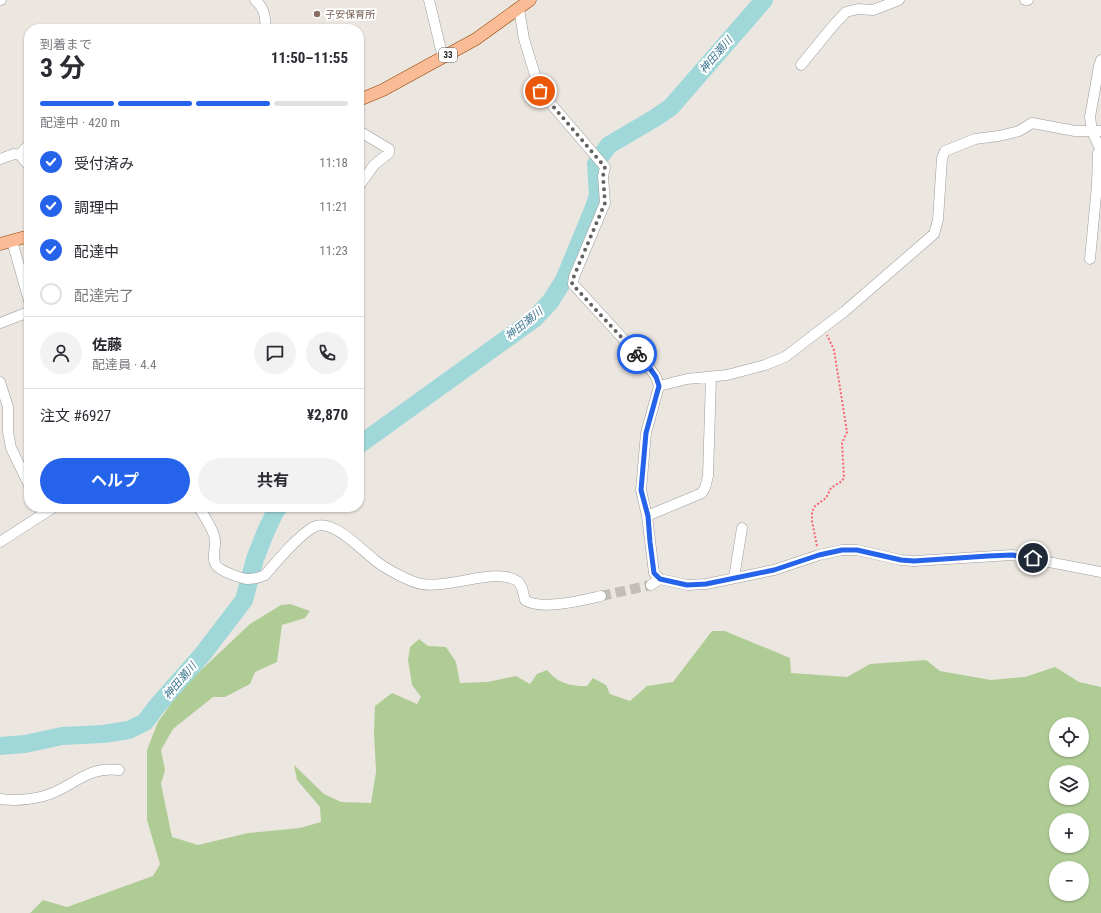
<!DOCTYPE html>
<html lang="ja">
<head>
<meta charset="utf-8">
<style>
  body { margin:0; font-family:"Roboto Condensed","Noto Sans JP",sans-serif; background:#f2f2f3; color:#2b2b33; height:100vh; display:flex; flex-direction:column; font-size:15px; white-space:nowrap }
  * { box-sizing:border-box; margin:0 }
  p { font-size:13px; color:#7c7c81 }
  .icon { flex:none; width:22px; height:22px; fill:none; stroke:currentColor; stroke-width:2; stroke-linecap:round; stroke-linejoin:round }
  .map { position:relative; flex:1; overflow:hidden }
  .sheet { position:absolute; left:24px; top:24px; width:340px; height:488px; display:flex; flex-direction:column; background:#fff; border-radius:16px; box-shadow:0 1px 3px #0004 }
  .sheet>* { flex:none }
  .buttons { position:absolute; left:1049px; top:717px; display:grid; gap:8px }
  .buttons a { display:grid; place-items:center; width:40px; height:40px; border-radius:50%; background:#fff; box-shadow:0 1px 3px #0004; font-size:20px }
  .pin { position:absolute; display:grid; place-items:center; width:34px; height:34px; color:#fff; margin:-17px; border:2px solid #fff; border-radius:50%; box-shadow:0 1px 4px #0007 }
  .courier { position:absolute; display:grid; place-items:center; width:40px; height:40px; margin:-20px; border:3px solid #2563eb; border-radius:50%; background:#fff; color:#222; box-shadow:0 1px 5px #0007 }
  .overview em { font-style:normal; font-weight:700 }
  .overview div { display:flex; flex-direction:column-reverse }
  .overview { display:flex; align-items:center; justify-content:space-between; height:68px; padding:0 16px }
  h1 { font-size:26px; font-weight:700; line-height:30px }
  .bar { display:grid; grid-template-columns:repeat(4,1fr); gap:6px 4px; align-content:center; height:48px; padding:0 16px }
  .bar i { height:5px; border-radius:3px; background:#e1e1e2 }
  .bar .selected { background:#2563eb }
  .bar p { grid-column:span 4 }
  .line { display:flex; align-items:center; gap:10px; padding:0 16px; border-top:1px solid #e1e1e2 }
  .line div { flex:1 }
  .round { display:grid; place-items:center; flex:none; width:42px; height:42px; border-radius:21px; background:#f2f2f3 }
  ol { padding:0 16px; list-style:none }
  li { display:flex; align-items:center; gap:12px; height:44px }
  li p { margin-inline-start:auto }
  li .icon { padding:4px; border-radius:50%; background:#2563eb; color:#fff; stroke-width:4 }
  li:last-child { color:#7c7c81 }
  li i { width:22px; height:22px; border:2px solid #e1e1e2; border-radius:50% }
  .action { display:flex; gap:8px; margin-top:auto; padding:8px 16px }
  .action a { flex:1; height:46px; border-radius:24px; background:#2563eb; color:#fff; font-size:16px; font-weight:700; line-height:46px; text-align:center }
  .action a+a { background:#f2f2f3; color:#2b2b33 }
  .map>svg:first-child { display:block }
</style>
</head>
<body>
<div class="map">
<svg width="1101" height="913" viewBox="0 0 1101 913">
  <rect width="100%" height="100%" fill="#ece6e0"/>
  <!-- forest -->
  <path fill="#afcc95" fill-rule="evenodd" d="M290,604L310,611L305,618L282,625L277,662L255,672L250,684L225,697H213L173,729L161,750L165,770L161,784L172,837L198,845L248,833L300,828L321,822L320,807L297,780L294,765L324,794L341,802L371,803L376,772L374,732L375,706L392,693L417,704L421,697L412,685L408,660L410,647L419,639L428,646L446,647L456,662L460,683L488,682L516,676L530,684L537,674L547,670C559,684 570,686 587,686L593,678L606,685L610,694L630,701L647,686L673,682L712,631H725L790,658L791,673L847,677L870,664L926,660L940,671L991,680L1025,677L1055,667L1079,682L1101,687V913H30L43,900L67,907L153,876L160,864L147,820V750L158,722L182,688L250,624L281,605ZM1056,724H1082V750H1056ZM1056,772H1082V798H1056ZM1056,820H1082V846H1056ZM1056,868H1082V894H1056Z"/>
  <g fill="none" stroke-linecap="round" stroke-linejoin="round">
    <!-- river -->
    <path stroke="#a0d8da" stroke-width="18" d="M359,445L534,319L550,302L564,280L593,210L598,195L596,164L603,153L609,145L655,118L671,107L764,0
      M0,746L25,744L62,736L103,734L129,730L145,722L157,706L202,655L244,600L255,559L266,531L275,512L279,507"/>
    <!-- minor-tunnel -->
    <path stroke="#c2bdb9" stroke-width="10" stroke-dasharray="10 5" stroke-linecap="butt" d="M601,596L651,585"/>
    <!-- minor casing -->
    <g stroke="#9c9c9c" stroke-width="11">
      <path id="minor" d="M0,0H1
        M255,0C265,8 265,17 266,29
        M429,0L443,58
        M1025,0H1028
        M519,9L524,39L540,91L605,167L603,176L605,203L574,277L573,284L649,367L656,377L659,386L646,433L641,490L647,516L654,573L660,579
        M1101,60L1099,66L1090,117L1092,131L1101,151
        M801,65L832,27L846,12L858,9L873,10L899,0
        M359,131L389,149V153L374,165L359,186
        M20,155L29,144
        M0,159L14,154L20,155L29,166
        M12,241L29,301
        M1090,259L1097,185L1098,153L1101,150
        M0,323L29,312
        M0,382L8,407V432L11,448L29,485
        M659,386L687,379L727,375L765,365L785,357L845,311L934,234L938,220L942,158L945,151L975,139L999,136L1019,131L1032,123L1075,131H1101
        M199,507C204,517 214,529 215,540C216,548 211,558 216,565C220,571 240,578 247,579C253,579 259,578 265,575C278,560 296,538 312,528C331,515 362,551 376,561C384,568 412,583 422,584C448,589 497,567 517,581C523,585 523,594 525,600C540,611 583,600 601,596
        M647,516L702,493L705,488L708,476L711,377
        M0,542L54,507
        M734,578L742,528
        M651,585L660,579L687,585L706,584L774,570L819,555L842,550H857L901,560L914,561L1012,555L1101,572
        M0,799C15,801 29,800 44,796C73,788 85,766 119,770"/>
    </g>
    <!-- major casing -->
    <g stroke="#8f4502" stroke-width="13">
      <path id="major" d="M359,100L383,90L476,39L530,0
        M0,244L29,236"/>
    </g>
    <!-- path -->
    <path stroke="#f86673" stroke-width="2" stroke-dasharray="2 2" stroke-linecap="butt" d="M817,546L812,521V512L815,506L826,498L831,488L842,481L844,478L842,443L847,432L834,350L827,335"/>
    <!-- minor -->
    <use href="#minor" stroke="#fff" stroke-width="10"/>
    <!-- major -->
    <use href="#major" stroke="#fabc97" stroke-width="12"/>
  </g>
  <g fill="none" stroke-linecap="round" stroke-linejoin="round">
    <!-- done -->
    <path stroke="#646260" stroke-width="4" stroke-dasharray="0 7.2" d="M540,91L605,167L603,176L605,203L574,276L572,284L637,354"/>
    <!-- route -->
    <path stroke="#2563eb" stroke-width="5" d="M637,354L649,367L656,377L659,386L646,433L641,490L648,516L650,542L654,573L660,579L687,585L706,584L774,570L819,555L842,550H857L901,560L914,561L988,556L1012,555L1033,558"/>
  </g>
  <!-- markers -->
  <circle fill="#8d6e63" stroke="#fff" stroke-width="1.5" cx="317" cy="14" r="4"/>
  <g text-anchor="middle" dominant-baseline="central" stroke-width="4" stroke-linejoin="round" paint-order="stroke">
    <!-- shield labels -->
    <rect fill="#fff" stroke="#5f5f5f" stroke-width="1" x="439" y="48" width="18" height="14" rx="3"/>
    <g font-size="9" font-weight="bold" fill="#1b1b1b">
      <text x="448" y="55">33</text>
    </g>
    <!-- education labels -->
    <g font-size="10" fill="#785e54" stroke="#fff" text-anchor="start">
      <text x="325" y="14">子安保育所</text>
    </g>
    <!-- water labels -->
    <g font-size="11" font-style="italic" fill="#417991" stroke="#fff">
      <text transform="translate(716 55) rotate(-49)">神田瀬川</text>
      <text transform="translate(524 324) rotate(-39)">神田瀬川</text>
      <text transform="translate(180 681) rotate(-50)">神田瀬川</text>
    </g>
  </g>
</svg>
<div class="buttons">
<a><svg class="icon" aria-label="locate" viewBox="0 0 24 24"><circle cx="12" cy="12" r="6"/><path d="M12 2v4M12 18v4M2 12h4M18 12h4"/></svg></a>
<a><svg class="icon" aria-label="layers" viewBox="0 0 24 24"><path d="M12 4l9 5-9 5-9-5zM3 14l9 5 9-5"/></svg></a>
<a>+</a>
<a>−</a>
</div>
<div class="pin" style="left:540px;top:91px;background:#ea580c"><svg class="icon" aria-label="bag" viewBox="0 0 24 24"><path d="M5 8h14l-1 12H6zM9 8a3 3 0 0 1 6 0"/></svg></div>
<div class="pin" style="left:1033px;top:558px;background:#1f2937"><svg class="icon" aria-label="home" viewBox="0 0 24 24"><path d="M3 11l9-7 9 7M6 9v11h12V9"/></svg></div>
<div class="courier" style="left:637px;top:354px"><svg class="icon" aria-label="bike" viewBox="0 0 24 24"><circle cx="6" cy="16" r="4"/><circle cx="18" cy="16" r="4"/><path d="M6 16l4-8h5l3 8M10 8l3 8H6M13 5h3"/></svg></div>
<section class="sheet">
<div class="overview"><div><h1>3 分</h1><p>到着まで</p></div><em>11:50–11:55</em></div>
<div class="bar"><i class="selected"></i><i class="selected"></i><i class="selected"></i><i></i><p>配達中 · 420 m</p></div>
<ol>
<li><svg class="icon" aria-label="check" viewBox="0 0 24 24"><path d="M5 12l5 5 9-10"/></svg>受付済み<p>11:18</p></li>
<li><svg class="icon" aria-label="check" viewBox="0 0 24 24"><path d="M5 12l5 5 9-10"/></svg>調理中<p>11:21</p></li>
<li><svg class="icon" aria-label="check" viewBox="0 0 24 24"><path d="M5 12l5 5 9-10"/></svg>配達中<p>11:23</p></li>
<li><i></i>配達完了</li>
</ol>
<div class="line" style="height:72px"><a class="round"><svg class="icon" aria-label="person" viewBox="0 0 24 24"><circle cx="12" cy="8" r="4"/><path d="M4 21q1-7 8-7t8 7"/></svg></a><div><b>佐藤</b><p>配達員 · 4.4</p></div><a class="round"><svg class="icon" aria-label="chat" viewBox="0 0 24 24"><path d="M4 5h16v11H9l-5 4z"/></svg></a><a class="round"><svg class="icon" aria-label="phone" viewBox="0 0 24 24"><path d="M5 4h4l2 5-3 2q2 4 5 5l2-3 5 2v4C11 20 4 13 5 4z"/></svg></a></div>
<div class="line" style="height:52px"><div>注文 #6927</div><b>¥2,870</b></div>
<div class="action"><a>ヘルプ</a><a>共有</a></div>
</section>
</div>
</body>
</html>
